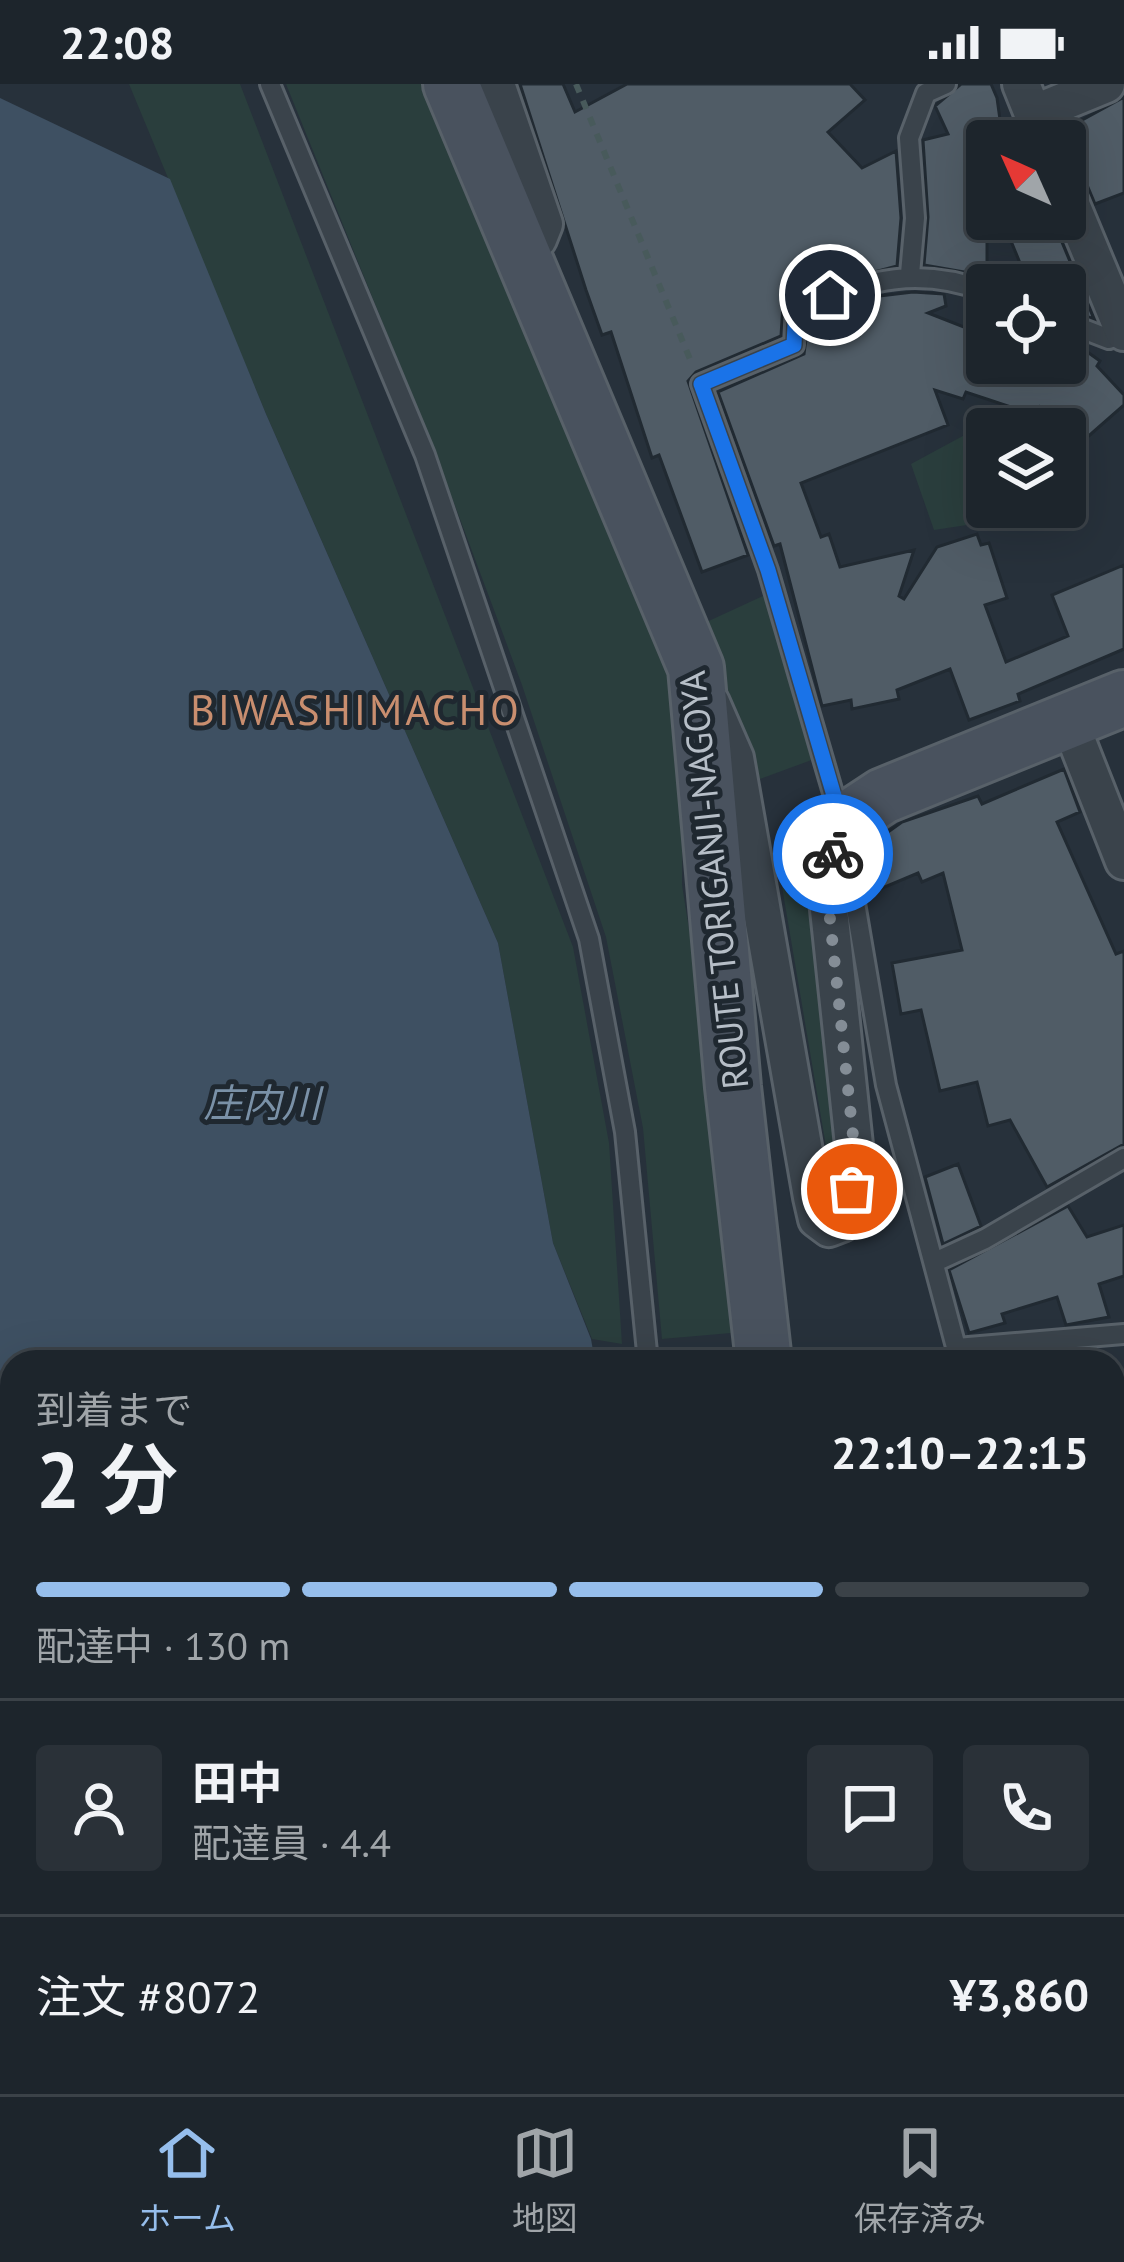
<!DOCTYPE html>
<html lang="ja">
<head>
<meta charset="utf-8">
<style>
  body { margin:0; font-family:"PT Sans","Noto Sans JP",sans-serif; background:#2a3138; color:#f1f3f6; height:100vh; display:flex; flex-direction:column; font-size:45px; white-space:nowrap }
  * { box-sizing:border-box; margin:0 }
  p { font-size:39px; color:#a0a5a9 }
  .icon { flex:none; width:66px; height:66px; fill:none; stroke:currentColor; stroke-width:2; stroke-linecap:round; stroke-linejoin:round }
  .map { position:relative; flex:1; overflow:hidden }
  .drawer { position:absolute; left:0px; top:1266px; width:1125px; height:744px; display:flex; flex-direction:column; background:#1d252c; border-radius:36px 36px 0 0; box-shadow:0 12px 48px #0002,0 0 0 3px #3b4248 }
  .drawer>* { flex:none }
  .needle { width:78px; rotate:315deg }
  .tools { position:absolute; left:966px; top:36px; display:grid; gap:24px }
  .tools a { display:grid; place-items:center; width:120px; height:120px; border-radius:12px; background:#1d252c; box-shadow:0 12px 48px #0002,0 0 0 3px #3b4248; font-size:60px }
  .pin { position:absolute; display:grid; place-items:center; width:102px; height:102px; color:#fff; margin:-51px; border:6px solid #fff; border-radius:50%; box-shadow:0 3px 12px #0007 }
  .courier { position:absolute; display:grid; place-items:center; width:120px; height:120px; margin:-60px; border:9px solid #1a73e8; border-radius:50%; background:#fff; color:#222; box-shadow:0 3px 15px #0007 }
  .overview em { font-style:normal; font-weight:600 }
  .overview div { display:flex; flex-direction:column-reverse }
  .overview { display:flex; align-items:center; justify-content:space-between; height:204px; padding:0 36px }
  h1 { font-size:78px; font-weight:600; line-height:90px }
  .bar { display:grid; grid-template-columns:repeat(4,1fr); gap:18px 12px; align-content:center; height:144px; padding:0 36px }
  .bar i { height:15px; border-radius:9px; background:#3b4248 }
  .bar .active { background:#96beec }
  .bar p { grid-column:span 4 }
  .line { display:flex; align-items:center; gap:30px; padding:0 36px; border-top:3px solid #3b4248 }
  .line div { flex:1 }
  .round { display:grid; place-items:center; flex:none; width:126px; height:126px; border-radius:12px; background:#2a3138 }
  .status { display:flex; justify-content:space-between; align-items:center; height:84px; padding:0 60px; background:#1d252c; direction:ltr }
  .status svg { height:33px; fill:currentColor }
  .dock { display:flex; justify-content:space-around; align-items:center; height:168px; border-top:3px solid #3b4248; background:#1d252c; font-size:33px; color:#a0a5a9 }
  .dock a { display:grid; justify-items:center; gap:6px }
  .dock .active { color:#96beec }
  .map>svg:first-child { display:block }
</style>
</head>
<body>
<div class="status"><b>22:08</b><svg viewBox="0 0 49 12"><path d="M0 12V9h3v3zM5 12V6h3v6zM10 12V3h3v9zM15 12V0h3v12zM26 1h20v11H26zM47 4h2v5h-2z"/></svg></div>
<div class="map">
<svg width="1124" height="2010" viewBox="0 0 1124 2010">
  <rect width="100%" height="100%" fill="#27313b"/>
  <!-- green -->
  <path fill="#2a3e3d" d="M129,0H240L573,863L609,1059L622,1260L592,1255L553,1159L498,859L266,330Z
    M286,0H431L684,600L682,801L713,996L731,1249L662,1255L643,1044L606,853L522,601L435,368Z
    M972,347L987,356V423H1008L1000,436L934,446L911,380Z
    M765,511L817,674L760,695L700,541Z
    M820,784L839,1095L831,1092L779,785Z"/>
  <!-- water -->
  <path fill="#3e5062" d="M0,14L170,95L266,330L498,859L553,1159L591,1255L595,1278H12V1998H683V2010H0Z"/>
  <!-- building -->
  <path fill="#505c66" stroke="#212a32" stroke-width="3" d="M520,0H563L575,28L627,0H850L865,16L828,48L862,84L896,67L901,134L897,182L791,210L783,220L781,252L696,288L688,297L748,471L702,488L659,371L652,374L611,248L602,251L586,206Z
    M961,0H991L997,14L1003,57H987V192L924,181L928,133L923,56L948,50L935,22Z
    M1124,13V109L1095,120L1064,46Z
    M1054,139L1094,235L1065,225V201H1029L1011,157Z
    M913,208L944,210L946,222L928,229L987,252V279H1065V252L1100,277L1097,282L1124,311V321L1075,364L1065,345H1059L1040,323L1035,331L966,308L963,315L935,306L948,341L801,399L821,453L829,450L840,483L914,466L899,512L904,515L937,463L977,450L981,461L989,459L1007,514L985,521L1006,578L1068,552L1052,511L1124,481V565L1018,610L1020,617L969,636L950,585L897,606L899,615L852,625L851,616L822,622L780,460L774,462L718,308L804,270L809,232L871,213Z
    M1064,685L1080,728L1057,738L1116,870L1124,867V1060L1047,1103L1010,1036L988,1042L977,998L940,1007L921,926L901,930L892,879L962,866L943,789L922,798L918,789L873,808L860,768L902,738L978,712L982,720Z
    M958,1080L981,1142L943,1160L925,1093Z
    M1068,1122L1087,1153L1124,1141V1192L1099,1200L1109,1233L1066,1241L1057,1213L1002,1230L1005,1239L969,1249L949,1186Z"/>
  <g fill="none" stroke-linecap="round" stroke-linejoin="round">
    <!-- lane casing -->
    <g stroke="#586169" stroke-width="24">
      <path id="lane" d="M270,0L425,371L589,855L625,1048L648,1278
        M910,190L915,134L909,54L926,9L946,0
        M1065,238L1109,255L1124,249
        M840,733L768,486L701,300L794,261L796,222C866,199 914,180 987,208
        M847,772L886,1001L960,1278
        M935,1178L985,1155L1124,1074
        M957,1264L1124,1250
        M1113,1554L1124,1551
        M958,2010V1998"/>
    </g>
    <!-- street casing -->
    <g stroke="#586169" stroke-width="42">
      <path id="street" d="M496,0L544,140L538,155L522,168
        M1021,0L1044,57
        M1033,30L1106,0
        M1065,106L1124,248
        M711,619L735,674L812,1113L817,1135L829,1144L842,1139L848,1129L856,1080L828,816L842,739
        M1069,637L1124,777
        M1113,1874L1120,2003"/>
    </g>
    <!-- secondary casing -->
    <g stroke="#586169" stroke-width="60">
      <path id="secondary" d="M451,0L696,584L733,1003L764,1278
        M842,739L883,712L1124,614
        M845,1998V2010"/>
    </g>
    <!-- path -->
    <path stroke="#485a5b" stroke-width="6" stroke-dasharray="9 9" stroke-linecap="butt" d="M576,0L692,280"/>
    <!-- lane -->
    <use href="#lane" stroke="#3a434b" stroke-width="18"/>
    <!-- street -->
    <use href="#street" stroke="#3a434b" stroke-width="36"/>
    <!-- secondary -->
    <use href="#secondary" stroke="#49525e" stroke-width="54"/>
    <!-- rail -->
    <path stroke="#5d6772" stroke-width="9" stroke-dasharray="12 12" stroke-linecap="butt" d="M720,1278L812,1274L847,1278
      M0,1313L12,1312
      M0,1335L12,1334
      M1113,1342L1124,1346
      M1113,1366L1124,1371"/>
  </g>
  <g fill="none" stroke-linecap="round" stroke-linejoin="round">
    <!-- done -->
    <path stroke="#848d96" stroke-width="12" stroke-dasharray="0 21.6" d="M833,770L828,816L856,1080L852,1105"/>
    <!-- route -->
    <path stroke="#1a73e8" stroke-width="15" d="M830,211L796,222L794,261L701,300L768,486L830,698L842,739L833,770"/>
  </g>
  <g text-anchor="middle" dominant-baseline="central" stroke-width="10" stroke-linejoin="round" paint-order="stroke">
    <!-- street labels -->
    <g font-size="36" fill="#b6bec7" stroke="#1f2830">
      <text transform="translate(713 796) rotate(-96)">ROUTE TORIGANJI-NAGOYA</text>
    </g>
    <!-- water labels -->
    <g font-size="39" font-style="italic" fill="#7a91a7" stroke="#1f2830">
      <text x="262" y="1018">庄内川</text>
    </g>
    <!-- quarter labels -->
    <g font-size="42" letter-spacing="3" fill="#c98e6f" stroke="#1f2830">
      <text x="356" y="625">BIWASHIMACHO</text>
    </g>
  </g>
</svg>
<div class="tools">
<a><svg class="needle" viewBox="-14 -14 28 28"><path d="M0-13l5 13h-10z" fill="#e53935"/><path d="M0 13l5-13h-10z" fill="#a0a5a9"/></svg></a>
<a><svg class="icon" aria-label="locate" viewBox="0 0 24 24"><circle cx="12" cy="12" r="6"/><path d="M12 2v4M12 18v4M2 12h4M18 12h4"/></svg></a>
<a><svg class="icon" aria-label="layers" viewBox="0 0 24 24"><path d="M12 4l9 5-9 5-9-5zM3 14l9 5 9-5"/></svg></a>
</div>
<div class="pin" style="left:852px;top:1105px;background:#ea580c"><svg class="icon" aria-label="bag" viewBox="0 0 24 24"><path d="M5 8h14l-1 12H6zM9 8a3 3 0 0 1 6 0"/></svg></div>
<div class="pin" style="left:830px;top:211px;background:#1f2937"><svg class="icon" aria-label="home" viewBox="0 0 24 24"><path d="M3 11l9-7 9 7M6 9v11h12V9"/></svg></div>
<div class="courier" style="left:833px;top:770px"><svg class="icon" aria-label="bike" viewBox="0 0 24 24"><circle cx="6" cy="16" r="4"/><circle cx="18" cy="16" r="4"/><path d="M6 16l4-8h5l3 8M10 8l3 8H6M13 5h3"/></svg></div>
<section class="drawer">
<div class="overview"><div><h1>2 分</h1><p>到着まで</p></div><em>22:10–22:15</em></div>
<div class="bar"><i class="active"></i><i class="active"></i><i class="active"></i><i></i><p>配達中 · 130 m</p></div>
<div class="line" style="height:216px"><a class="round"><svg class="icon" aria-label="person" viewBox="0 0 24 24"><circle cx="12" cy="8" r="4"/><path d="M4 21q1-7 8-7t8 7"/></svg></a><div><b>田中</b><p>配達員 · 4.4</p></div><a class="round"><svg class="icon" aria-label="chat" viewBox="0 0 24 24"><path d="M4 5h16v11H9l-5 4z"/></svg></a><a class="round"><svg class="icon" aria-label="phone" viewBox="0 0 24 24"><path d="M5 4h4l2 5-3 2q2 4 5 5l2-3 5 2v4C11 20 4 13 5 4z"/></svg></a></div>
<div class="line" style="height:156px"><div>注文 #8072</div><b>¥3,860</b></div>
</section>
</div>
<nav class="dock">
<a class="active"><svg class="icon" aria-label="home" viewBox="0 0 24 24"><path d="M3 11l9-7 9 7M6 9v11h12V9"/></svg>ホーム</a>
<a><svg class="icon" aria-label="map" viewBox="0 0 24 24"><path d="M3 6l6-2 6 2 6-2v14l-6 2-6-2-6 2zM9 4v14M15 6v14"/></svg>地図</a>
<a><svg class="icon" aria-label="saved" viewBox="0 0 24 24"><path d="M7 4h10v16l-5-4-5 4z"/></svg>保存済み</a>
</nav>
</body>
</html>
